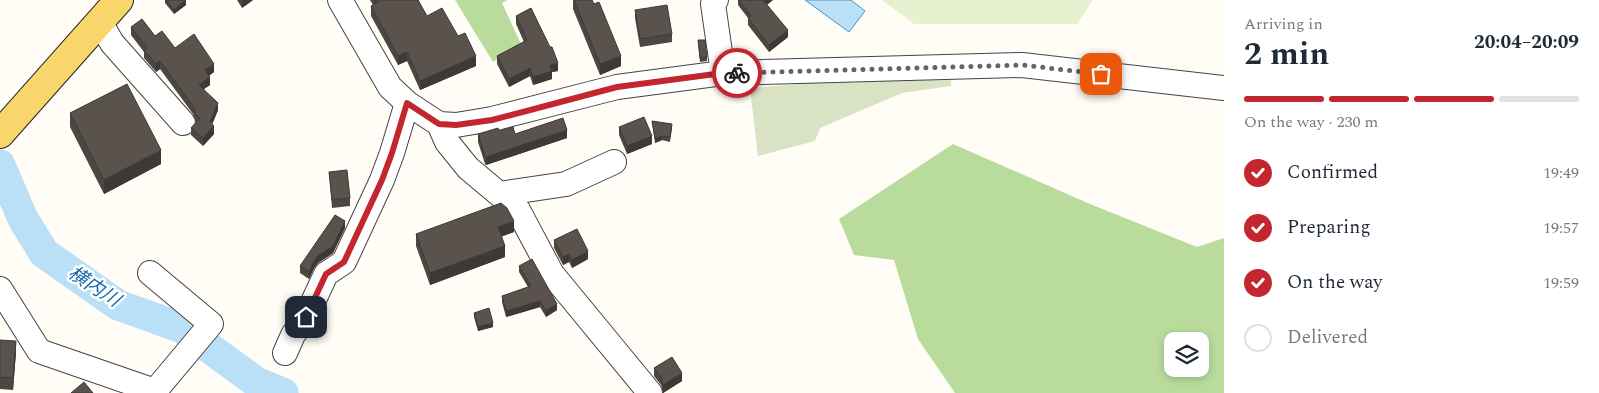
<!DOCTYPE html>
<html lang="en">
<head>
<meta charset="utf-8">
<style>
  body { margin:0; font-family:Spectral,"Noto Sans JP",serif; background:#f6f6f7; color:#1f2937; height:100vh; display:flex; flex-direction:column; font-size:19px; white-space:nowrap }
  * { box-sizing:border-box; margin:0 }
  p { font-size:16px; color:#747a83 }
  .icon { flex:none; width:28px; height:28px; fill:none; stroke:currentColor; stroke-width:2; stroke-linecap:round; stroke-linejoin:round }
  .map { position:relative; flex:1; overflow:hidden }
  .sheet { display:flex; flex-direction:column; background:#fff; width:375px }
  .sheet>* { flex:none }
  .controls { position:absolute; left:1164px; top:332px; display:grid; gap:10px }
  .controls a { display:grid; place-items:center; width:45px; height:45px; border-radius:10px; background:#fff; box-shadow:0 2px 8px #0003; font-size:25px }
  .pin { position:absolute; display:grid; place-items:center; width:42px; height:42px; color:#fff; margin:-21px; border-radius:10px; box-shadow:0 2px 8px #0006 }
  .courier { position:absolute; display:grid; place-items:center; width:50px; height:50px; margin:-25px; border:4px solid #c4262e; border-radius:50%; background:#fff; color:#222; box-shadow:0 1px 6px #0007 }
  .head em { font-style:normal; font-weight:700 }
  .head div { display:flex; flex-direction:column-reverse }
  .head { display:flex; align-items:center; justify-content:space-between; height:85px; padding:0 20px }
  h1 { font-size:32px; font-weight:700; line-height:38px }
  .bar { display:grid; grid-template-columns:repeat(4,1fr); gap:8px 5px; align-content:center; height:60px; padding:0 20px }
  .bar i { height:6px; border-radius:4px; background:#e0e1e3 }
  .bar .active { background:#c4262e }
  .bar p { grid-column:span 4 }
  ol { padding:0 20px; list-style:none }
  li { display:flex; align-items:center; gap:15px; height:55px }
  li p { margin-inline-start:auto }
  li .icon { padding:5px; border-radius:50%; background:#c4262e; color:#fff; stroke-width:4 }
  li:last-child { color:#747a83 }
  li i { width:28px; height:28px; border:2px solid #e0e1e3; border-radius:50% }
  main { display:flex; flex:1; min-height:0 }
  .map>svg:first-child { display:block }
</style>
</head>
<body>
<main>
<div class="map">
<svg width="1224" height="393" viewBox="0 0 1224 393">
  <rect width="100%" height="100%" fill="#fffdf5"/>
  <!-- forest -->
  <path fill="#b9dc9c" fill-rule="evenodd" d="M455,0H507L502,3L521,44L493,62Z
    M953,144L1090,204L1197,247L1224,238V393H955L918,339L894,260L854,255L839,219ZM1200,341V369H1172V341Z"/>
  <!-- cemetery -->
  <path fill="#d9e3c4" d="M951,72V86L902,93L820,128L815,141L758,156L750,88Z"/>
  <!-- pitch -->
  <path fill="#e6f2cf" d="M882,0H1093L1077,24H914Z"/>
  <!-- water -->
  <path fill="#b9e0f7" stroke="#3f96cf" d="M805,0H851L865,11L849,32Z"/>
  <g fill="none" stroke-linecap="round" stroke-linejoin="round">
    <!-- river -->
    <path stroke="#b9e0f7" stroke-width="31" d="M0,165L23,219L44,253L118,305L182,328L256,382L283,393"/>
    <!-- minor casing -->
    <g stroke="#444" stroke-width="26">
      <path id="minor" d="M340,0L390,87L407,103L439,124L456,125L492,119L617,87L723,73L1022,65L1224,88
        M716,0L713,4L723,73
        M100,22L112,43L183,123
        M439,124L447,142L468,168L518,210L552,274L650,393
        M499,194L566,184L614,162
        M0,289L39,351L155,391L211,324L150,273
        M285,353L293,335L306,317L326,274L344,262L382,180L392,153L407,103"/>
    </g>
    <!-- major casing -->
    <g stroke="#222" stroke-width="30">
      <path id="major" d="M0,134L119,0"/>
    </g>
    <!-- minor -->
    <use href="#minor" stroke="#fff" stroke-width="24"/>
    <!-- major -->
    <use href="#major" stroke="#f9d66b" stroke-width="28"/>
  </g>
  <!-- wall -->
  <path fill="#4d4742" d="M165,0H185L186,5L174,14L165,3Z
    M237,0H253L242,8Z
    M370,0H418L427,16L458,36L476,66L420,90L407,61L398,65L371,16V6L373,5Z
    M573,0H592L621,66L600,75L573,9Z
    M738,0H773L767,5L788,37L769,52L748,25V18L738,5Z
    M635,10L672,34V42L640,47L635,18Z
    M516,16L558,71L552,72V79L533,85L530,76L509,87L497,64V56L524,42L516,24Z
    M131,27L155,36L214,72L209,76L210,85L204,89L218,110L212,124L214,134L203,146L191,135V128L196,122L193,114L160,69L156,72L144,58V52L131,35Z
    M698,40L707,57V61L700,62Z
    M70,113L161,164L104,194L70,127Z
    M652,121L672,128L670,142L662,140L655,143Z
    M619,127L652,144L627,154L619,135Z
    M499,131L515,134L567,138L486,165L485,164L478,142V134Z
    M329,172L350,198V206L332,208Z
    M345,228L333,253L318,263L314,268L309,279L300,273V266Z
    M514,232L502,236L505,257L430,285L416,246V234Z
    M554,240L588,259L572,268L569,262L563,265L554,248Z
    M519,266L557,310L546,317L540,307L506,317L502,302V296L528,287L519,272Z
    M474,313L493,327L478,331L474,317Z
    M0,340L16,352L13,390L0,389Z
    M654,368L682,381L663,393L661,385L654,376Z"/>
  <!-- shaded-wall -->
  <path fill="#3f3936" d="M186,0V5L174,14V10Z
    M243,0H253L242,8V1Z
    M764,0H773L763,7Z
    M788,30V37L769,52V45Z
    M407,52V61L398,65V56Z
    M476,56V66L420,90V81Z
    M621,56V66L600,75V64Z
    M160,61V69L156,72V64Z
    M558,63V71L552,72V79L533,85V77L550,65Z
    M214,64V72L205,78V70Z
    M530,68V76L509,87V79Z
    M210,77V85L199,92V85Z
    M218,103V110L210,130V122Z
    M214,126V134L203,146V138Z
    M567,130V138L486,165V157Z
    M652,136V144L627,154V146Z
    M662,136V140L655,143V139Z
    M161,150V164L104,194V180Z
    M345,221V228L333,253L318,263L314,268L309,279V272L314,261Z
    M514,221V232L498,238V227Z
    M505,246V257L430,285V273Z
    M588,251V259L572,268V260Z
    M569,254V262L563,265V257Z
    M540,301V307L506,317V311Z
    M557,304V310L546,317V311Z
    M493,323V327L478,331V327Z
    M16,341V352L13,390V378Z
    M682,373V381L663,393V385Z"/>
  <!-- building -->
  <path fill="#5a524d" stroke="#3f3936" d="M166,0H186L174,10Z
    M375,0H418L427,16L442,8L458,36L465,33L476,56L420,81L407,52L398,56L371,6L377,3Z
    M574,0H592L594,4L599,2L621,56L600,64Z
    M739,0H764H763L788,30L769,45L748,18L751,16Z
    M667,5L672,34L640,39L635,10Z
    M531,8L550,47H552L558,63L550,65L552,71L533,77L530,68L509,79L497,56L527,40L516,16Z
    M142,19L155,36L162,31L175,48L194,34L214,64L205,70L210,77L199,85L218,103L210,122L214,126L203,138L191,128L200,118L196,115L193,106L160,61L156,64L144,50L147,48L131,27Z
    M698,40H705L707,57L700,58Z
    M127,84L161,150L104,180L70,113Z
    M644,117L652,136L627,146L619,127Z
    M563,118L567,130L486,157L485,156L478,134L498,128L499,131L513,127L515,134Z
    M652,121L672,124L670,137L662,136L655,139Z
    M347,170L350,198L332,200L329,172Z
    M501,203L507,208L514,221L498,227L505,246L430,273L416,234Z
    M335,215L345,221L333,246L318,256L314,261L309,272L300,266Z
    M577,229L588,251L572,260L569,254L563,257L554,240Z
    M532,259L557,304L546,311L540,301L506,311L502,296L531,286L519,266Z
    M489,308L493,323L478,327L474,313Z
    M0,340L16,341L13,378L0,377Z
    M672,357L682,373L663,385L661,377L654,368Z
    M84,382L93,393H71Z"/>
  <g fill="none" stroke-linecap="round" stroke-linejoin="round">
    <!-- done -->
    <path stroke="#646461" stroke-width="5" stroke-dasharray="0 9" d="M737,73L1022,65L1101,74"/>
    <!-- route -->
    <path stroke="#c4262e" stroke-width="6" d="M306,317L326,274L344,262L382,180L392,153L407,103L439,124L456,125L492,120L617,87L723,73H737"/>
  </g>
  <g text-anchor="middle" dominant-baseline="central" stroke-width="5" stroke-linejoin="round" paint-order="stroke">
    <!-- water labels -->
    <g font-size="19" font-style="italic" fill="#1768a6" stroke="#fff">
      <text transform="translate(94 287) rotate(33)">横内川</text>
    </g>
  </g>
</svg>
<div class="controls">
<a><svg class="icon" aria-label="layers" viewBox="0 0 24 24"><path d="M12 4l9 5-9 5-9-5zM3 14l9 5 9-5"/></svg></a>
</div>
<div class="pin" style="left:1101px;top:74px;background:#ea580c"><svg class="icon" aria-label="bag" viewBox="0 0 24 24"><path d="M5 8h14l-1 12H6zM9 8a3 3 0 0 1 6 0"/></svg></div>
<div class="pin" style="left:306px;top:317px;background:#1f2937"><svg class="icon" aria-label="home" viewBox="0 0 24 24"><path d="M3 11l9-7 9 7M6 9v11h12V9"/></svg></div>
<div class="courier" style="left:737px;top:73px"><svg class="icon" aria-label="bike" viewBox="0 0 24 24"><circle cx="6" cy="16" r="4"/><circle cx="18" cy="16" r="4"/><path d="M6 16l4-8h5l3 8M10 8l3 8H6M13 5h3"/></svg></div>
</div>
<section class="sheet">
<div class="head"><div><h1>2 min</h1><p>Arriving in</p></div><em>20:04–20:09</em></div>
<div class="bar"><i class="active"></i><i class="active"></i><i class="active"></i><i></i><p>On the way · 230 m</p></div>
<ol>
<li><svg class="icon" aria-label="check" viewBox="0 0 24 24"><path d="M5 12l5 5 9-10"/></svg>Confirmed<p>19:49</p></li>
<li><svg class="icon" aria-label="check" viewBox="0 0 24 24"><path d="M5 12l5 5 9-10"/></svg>Preparing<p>19:57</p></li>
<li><svg class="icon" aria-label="check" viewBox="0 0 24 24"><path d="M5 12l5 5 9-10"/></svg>On the way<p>19:59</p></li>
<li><i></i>Delivered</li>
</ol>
</section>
</main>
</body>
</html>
